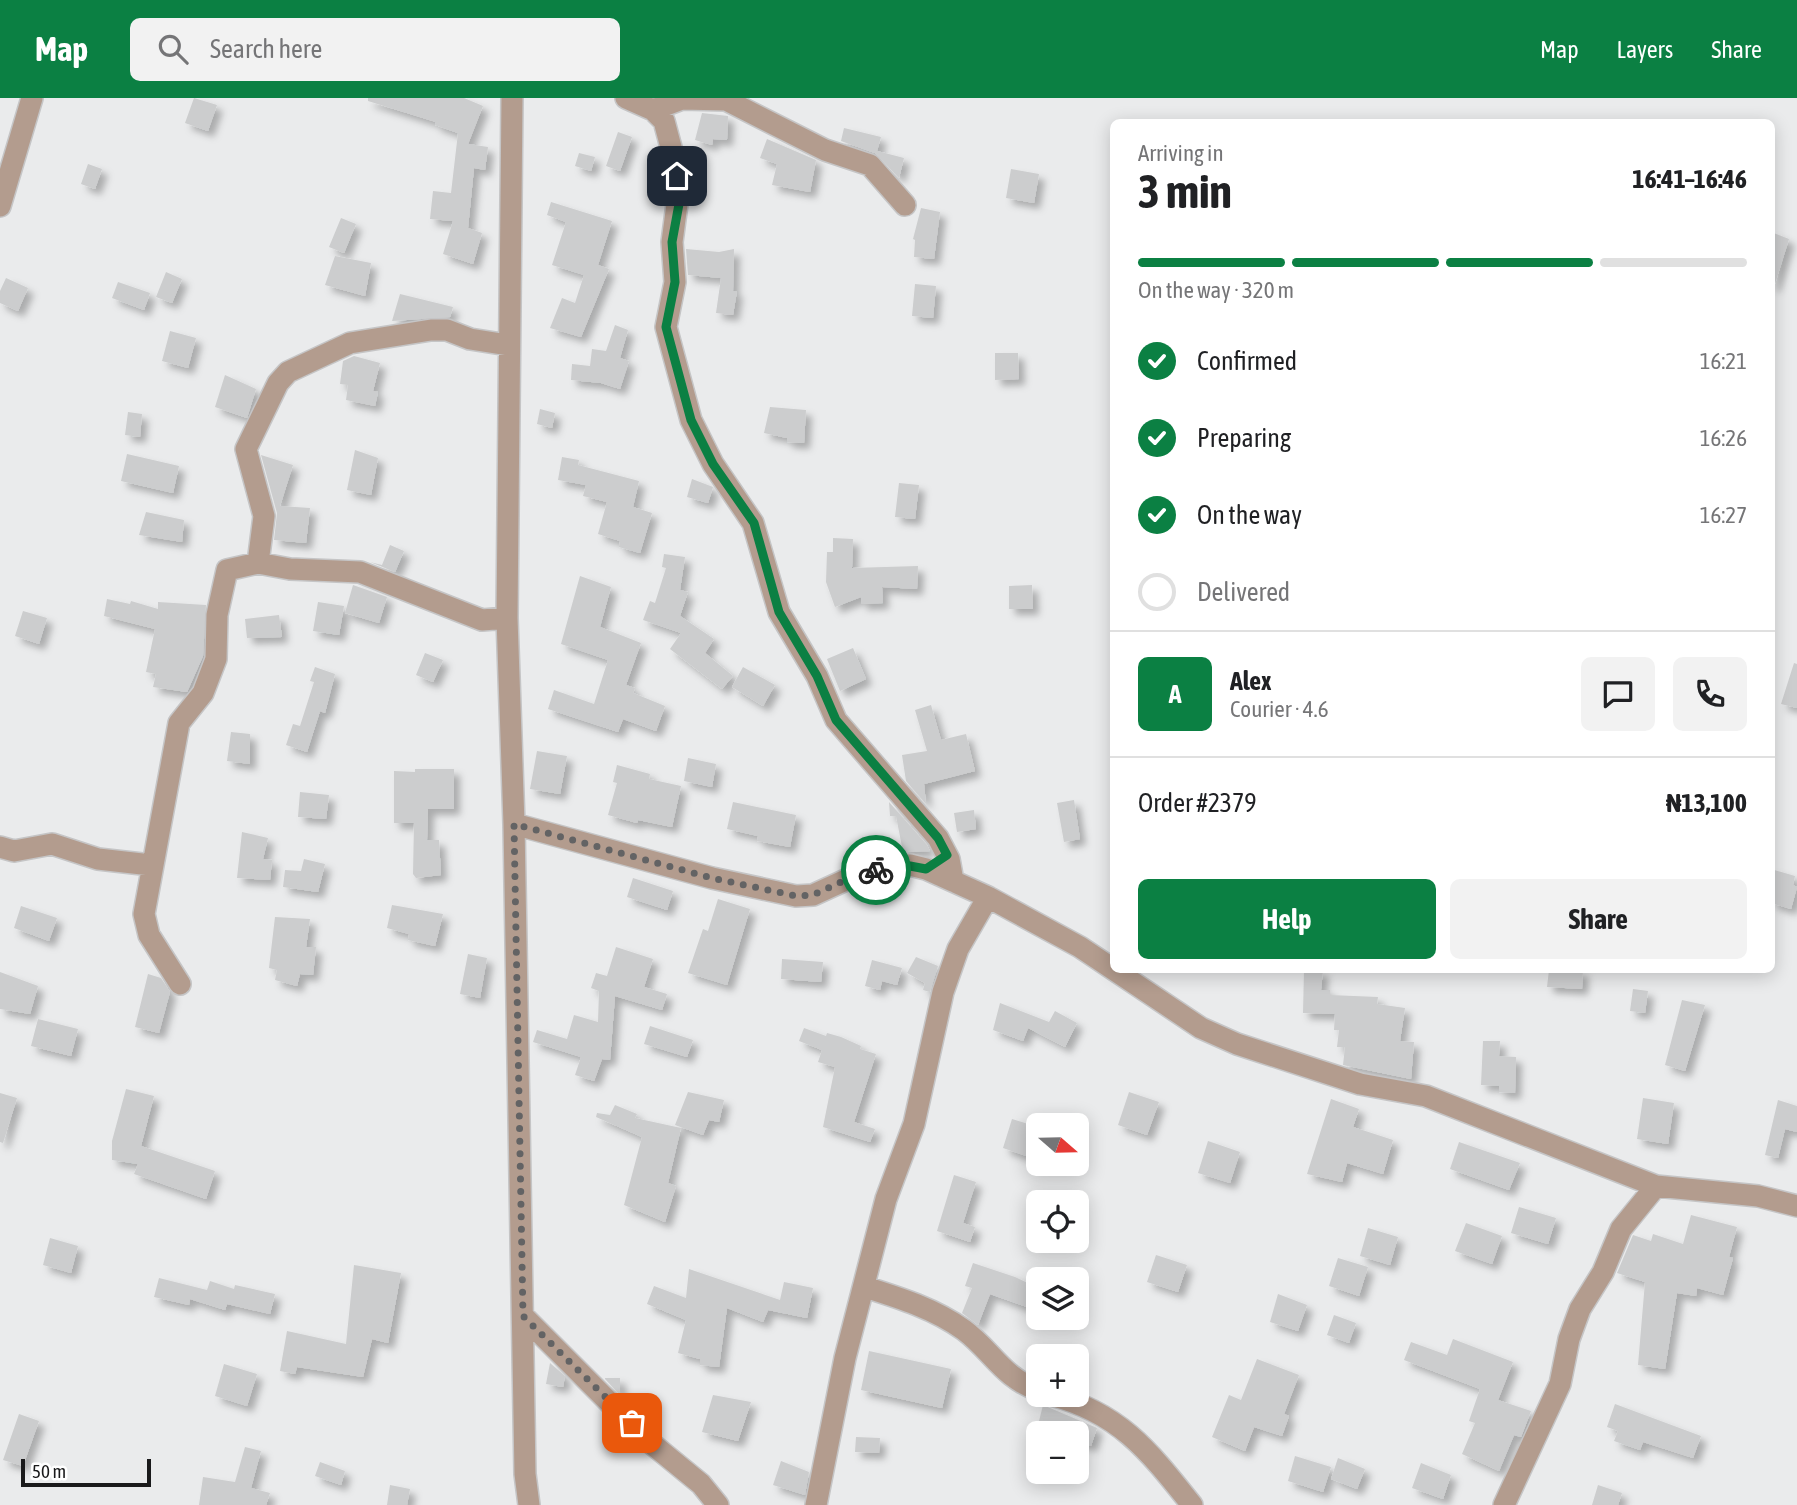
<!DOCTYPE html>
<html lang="en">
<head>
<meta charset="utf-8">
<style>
  body { margin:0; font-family:"Asap Condensed",sans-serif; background:#f2f2f2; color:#202124; height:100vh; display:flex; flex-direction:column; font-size:26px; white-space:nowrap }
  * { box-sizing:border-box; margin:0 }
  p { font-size:23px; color:#757577 }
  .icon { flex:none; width:38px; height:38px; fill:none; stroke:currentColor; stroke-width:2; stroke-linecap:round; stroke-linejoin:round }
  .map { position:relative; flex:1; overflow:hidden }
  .drawer { position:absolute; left:1110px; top:21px; width:665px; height:854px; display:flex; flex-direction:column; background:#fff; border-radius:10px; box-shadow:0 4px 18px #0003 }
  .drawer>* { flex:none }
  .needle { width:46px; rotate:110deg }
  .tools { position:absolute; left:1026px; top:1015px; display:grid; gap:14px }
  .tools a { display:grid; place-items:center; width:63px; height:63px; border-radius:10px; background:#fff; box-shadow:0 4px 18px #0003; font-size:35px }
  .scale { position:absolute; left:21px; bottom:18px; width:130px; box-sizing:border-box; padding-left:7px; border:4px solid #1a1a1b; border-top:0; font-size:19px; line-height:24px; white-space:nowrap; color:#1a1a1b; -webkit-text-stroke:5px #fff; paint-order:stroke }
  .pin { position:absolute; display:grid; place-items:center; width:60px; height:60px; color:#fff; margin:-30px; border-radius:14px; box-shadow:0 4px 10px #0006 }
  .courier { position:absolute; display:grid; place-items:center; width:70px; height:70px; margin:-35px; border:5px solid #0b8043; border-radius:50%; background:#fff; color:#222; box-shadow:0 2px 9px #0007 }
  .headline em { font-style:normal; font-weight:700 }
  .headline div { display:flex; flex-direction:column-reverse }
  .headline { display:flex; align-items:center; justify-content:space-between; height:119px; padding:0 28px }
  h1 { font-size:46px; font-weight:700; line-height:52px }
  .bar { display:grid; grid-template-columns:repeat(4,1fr); gap:10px 7px; align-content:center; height:84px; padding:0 28px }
  .bar i { height:9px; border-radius:5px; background:#e0e0e0 }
  .bar .on { background:#0b8043 }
  .bar p { grid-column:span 4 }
  .line { display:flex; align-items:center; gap:18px; padding:0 28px; border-top:2px solid #e0e0e0 }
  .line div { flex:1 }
  .round { display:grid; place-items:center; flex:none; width:74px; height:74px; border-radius:10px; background:#f2f2f2 }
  ol { padding:0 28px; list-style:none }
  li { display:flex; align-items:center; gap:21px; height:77px }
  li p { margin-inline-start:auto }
  li .icon { padding:7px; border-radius:50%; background:#0b8043; color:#fff; stroke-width:4 }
  li:last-child { color:#757577 }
  li i { width:38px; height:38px; border:4px solid #e0e0e0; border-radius:50% }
  .button { display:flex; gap:14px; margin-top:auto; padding:14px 28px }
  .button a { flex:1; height:80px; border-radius:10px; background:#0b8043; color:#fff; font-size:28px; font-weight:700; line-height:80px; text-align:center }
  .button a+a { background:#f2f2f2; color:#202124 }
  header { display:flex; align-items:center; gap:42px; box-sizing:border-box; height:98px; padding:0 35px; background:#0b8043; color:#fff }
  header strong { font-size:33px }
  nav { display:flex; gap:38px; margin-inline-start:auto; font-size:24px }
  .search { width:490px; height:63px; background:#f2f2f2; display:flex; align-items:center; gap:18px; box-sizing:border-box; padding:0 24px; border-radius:10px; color:#757577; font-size:26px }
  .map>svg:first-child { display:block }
</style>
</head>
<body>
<header>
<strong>Map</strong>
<div class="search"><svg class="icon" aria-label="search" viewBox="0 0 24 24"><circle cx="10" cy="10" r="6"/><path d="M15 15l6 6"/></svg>Search here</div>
<nav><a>Map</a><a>Layers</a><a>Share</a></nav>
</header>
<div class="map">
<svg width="1797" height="1407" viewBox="0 0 1797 1407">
  <defs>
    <filter id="shadow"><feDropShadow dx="6" dy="6" stdDeviation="3.5" flood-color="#0004"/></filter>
  </defs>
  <rect width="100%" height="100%" fill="#eaebec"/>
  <!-- building -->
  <path fill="#cccdce" filter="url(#shadow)" d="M194,0L217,7L208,33L185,25Z
    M368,0H464L483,8L468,46L488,49L485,72L474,70L468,130L482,135L473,166L443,156L453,123L430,121L433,93L451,95L458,35L435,27L436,24L368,3Z
    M702,15L728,18L727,42L713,41L712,47L695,42Z
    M844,30L881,39L877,53L904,60L899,80L875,55L841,43Z
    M618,34L632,39L620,73L606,68Z
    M767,41L816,62L810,94L772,87L777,66L760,60Z
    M579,55L595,59L591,73L575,68Z
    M88,66L102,71L95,91L81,86Z
    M1011,71L1039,76L1034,105L1006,100Z
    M551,104L612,123L598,167L609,171L581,239L550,230L562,200L575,205L584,177L552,167L566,124L547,117Z
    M921,110L940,114L934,161L914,159L915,142L913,141Z
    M341,120L356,126L344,155L329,149Z
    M1771,134L1789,141L1774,189L1771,188Z
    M686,151L719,154L734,151L733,193H737L733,217L716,215L721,180L688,177Z
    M335,158L371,165L365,198L325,187Z
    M166,174L182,181L172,205L156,199Z
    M6,180L28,190L18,213L0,205V193Z
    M118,184L150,195L144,212L112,200Z
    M915,186L936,188L933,220L912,218Z
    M400,196L453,209L450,219L392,223Z
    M615,227L628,232L620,260L629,263L620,291L601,285L571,282L572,266L590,268L592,251L606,253Z
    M170,233L196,240L188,270L162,263Z
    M995,255H1018L1019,281L995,282Z
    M354,258L380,265L373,293L378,294L375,308L346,302L348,287L340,286L343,263Z
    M225,277L256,291L247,320L215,309Z
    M770,309L806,312L804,345L787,344V340L764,335Z
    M540,311L555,315L552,330L537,326Z
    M128,314L142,316L140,339L125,337Z
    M355,352L378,360L371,397L347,392Z
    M127,356L179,368L173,395L121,383Z
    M261,357L293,367L280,408L310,410L306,445L274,442L277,415Z
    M562,359L579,362L578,367L639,383L633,409L652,415L640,455L619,449L620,443L598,436L607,404L583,398L586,387L558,382Z
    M692,381L713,389L708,405L687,399Z
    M899,385L919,387L915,421L895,419Z
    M146,414L184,422L182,444L139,437Z
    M833,440L853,441L852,470L918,468L917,491L882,489L883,505L861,506V499L835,509L826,484L827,454H833Z
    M390,447L404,453L395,474L370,464L382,467Z
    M664,456L685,459L680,492L688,494L680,518L714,541L705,555L733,578L722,591L670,551L681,535L643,522L650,503L655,505L666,470L662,469Z
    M580,478L611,489L600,529L641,545L626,587L635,590L633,595L665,608L656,633L623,621L618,634L548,611L554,592L594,606L608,562L561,546Z
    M353,487L387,499L379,525L345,515Z
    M1032,487L1033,511H1009V488Z
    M107,501L130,506L131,503L158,511V504L206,507L203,558L187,594L153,589L156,576L146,574L155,531L104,518Z
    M318,504L344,508L339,537L313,533Z
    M23,513L47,520L39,546L15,538Z
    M279,517L282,539L247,540L245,521Z
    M853,550L866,581L840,593L827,561Z
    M425,555L443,562L433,584L416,577Z
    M1794,565L1797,566V610L1781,606Z
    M315,569L335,576L325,615L320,613L307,654L286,647L293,626L300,628L314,584L310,583Z
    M743,569L775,587L763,608L732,589Z
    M931,607L941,642L966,636L975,673L924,686L926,706L906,683L902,657L927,653L915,612Z
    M231,634L250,636V666L227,663Z
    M537,653L567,658L560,696L530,691Z
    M688,660L716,666L712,689L684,683Z
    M617,667L650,676L649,681L681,688L672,729L638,722L637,725L608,717L617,685L613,684Z
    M415,671H454V711H428L427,742H439L441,777L416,780L413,776L414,725H394V673L415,674Z
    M300,694L329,697L326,721L298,719Z
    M1074,702L1080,741L1064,744L1057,705Z
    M733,704L796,717L790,749L757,743L758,738L727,731Z
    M889,704L927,747L930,753L903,754L896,718H890Z
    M974,712L976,731L957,734L954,715Z
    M242,734L268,740L263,761L272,762L270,782L237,780Z
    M304,761L325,766L318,794L283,789L285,772L301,773Z
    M1771,771L1795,778L1793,787L1797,789L1791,811L1771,805Z
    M633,780L673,793L667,812L627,799Z
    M718,801L750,811L727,887L688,875L703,831L708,833Z
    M392,807L443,816L435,848L408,842L409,836L387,830Z
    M21,808L57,820L49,843L14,830Z
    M275,819L310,821L306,849H316L313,877L300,876L297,888L275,882L277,872L269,870Z
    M616,849L653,861L644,889L667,896L662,912L615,898L610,962L602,961L594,983L575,977L581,959L533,944L537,932L567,941L574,917L598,924L599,893L591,890L596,875L607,878Z
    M468,856L487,860L480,900L460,896Z
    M916,859L938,868L930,894L923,892L925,885L907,875Z
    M782,861L823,864L821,884L781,881Z
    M872,862L902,870L897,887L882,883L880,892L865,888Z
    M1304,872H1323L1321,892H1330V897L1378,899L1377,906L1405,910L1400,943L1414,944L1411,981L1343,967L1345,949H1337L1339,932H1334L1335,916L1303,915Z
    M1549,872H1583L1582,891L1547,889Z
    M0,874L38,888L30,916L0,911Z
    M148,876L161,880L170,894L159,935L135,929Z
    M1633,891L1648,893L1645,915L1630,913Z
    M1682,902L1705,907L1685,973L1665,967Z
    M1000,905L1049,924L1055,913L1077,925L1065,949L1028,930L1023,943L993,932Z
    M38,921L78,931L71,958L31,948Z
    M650,928L693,942L687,959L644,946Z
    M804,930L826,938L827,935L841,939L861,948L860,951L876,956L854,1024L875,1031L870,1044L823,1029L835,969L818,964L822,952L799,943Z
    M1483,943H1500L1499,958L1516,959L1515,995L1499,994V988L1481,987Z
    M126,991L154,998L141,1048L215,1073L206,1101L134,1076L138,1066L112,1062V1043Z
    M688,994L724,1002L719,1024L709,1022L703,1037L675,1027Z
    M1129,994L1159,1004L1147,1037L1118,1027Z
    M0,995L17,1000L3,1045L0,1044Z
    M1643,1000L1674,1005L1668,1046L1637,1041Z
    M1331,1001L1359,1011L1353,1029L1393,1042L1383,1076L1347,1065L1342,1084L1307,1076Z
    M1778,1002L1797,1008V1034L1785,1031L1778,1060L1765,1057Z
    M615,1007L637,1016L635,1020L681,1030L668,1085L676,1088L665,1124L624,1107L642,1039L596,1019L597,1015L610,1017Z
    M1012,1021L1038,1029V1062L1003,1050Z
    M1208,1043L1240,1054L1230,1085L1198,1075Z
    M1459,1044L1520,1065L1509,1092L1450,1071Z
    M954,1077L976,1084L963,1125L975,1129L970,1144L937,1133Z
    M1519,1109L1556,1120L1548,1146L1511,1135Z
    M1691,1117L1737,1129L1729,1159L1733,1160L1723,1197L1697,1190L1696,1198L1677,1195L1665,1271L1638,1267L1645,1184L1617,1175L1633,1137L1651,1143L1653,1136L1683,1146Z
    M1466,1125L1502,1138L1492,1166L1455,1153Z
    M1368,1130L1398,1139L1390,1167L1360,1158Z
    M50,1140L78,1148L71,1175L43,1167Z
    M1156,1157L1187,1167L1178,1194L1147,1184Z
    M1338,1160L1368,1169L1359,1198L1329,1188Z
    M973,1165L1015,1179L1038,1190V1213L990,1196L978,1227L962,1215L972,1190L965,1188Z
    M354,1167L401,1175L388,1245L372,1241L363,1279L297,1269L295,1276L280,1273L287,1233L346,1246Z
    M689,1171L780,1202L784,1184L813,1190L807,1220L768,1212L763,1224L727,1210L719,1269L700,1267V1261L678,1255L686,1222L647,1206L654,1188L686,1200Z
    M159,1180L207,1192L210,1183L234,1191L235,1187L275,1196L270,1216L227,1206L225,1212L190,1201L189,1207L154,1199Z
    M1278,1196L1307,1207L1298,1233L1270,1224Z
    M1334,1217L1356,1225L1349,1245L1327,1237Z
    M1453,1241L1513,1264L1498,1302L1531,1313L1521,1339L1514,1337L1499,1373L1462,1356L1475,1325L1469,1323L1480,1291L1404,1262L1411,1244L1447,1257Z
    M869,1253L951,1271L942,1310L861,1292Z
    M1257,1261L1299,1277L1284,1316L1289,1318L1282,1338L1254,1329L1245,1353L1212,1339L1229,1297L1241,1302Z
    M550,1265L565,1278L563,1289L546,1286Z
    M224,1266L257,1276L247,1308L215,1298Z
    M605,1280H620V1297L605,1281Z
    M713,1297L751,1304L738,1343L702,1334Z
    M1615,1306L1701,1338L1693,1360L1643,1344L1640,1352L1614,1343L1618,1333L1607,1329Z
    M1043,1307L1097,1330L1091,1348L1076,1343V1335H1036Z
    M19,1316L39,1323L23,1368L3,1362Z
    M856,1339L880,1340L879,1355L855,1354Z
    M245,1349L261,1353L251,1390L270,1395L266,1407H199L203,1379L235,1384Z
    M1295,1358L1331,1369L1323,1394L1288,1383Z
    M1338,1360L1365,1371L1357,1391L1331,1381Z
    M781,1363L809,1374L805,1397L773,1387Z
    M320,1364L345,1373L341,1387L315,1378Z
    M1421,1365L1451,1377L1443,1401L1412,1390Z
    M390,1387L410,1391L407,1407H387Z
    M1598,1387L1622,1395L1618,1407H1592Z"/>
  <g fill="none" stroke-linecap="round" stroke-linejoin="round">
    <!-- minor casing -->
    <g stroke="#c5c5c6" stroke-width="24">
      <path id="minor" d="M512,0L507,520L514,726L525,1376L529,1407
        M626,0L653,12L664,23L672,53L679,91L672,144L675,184L666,229L691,322L713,366L753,425L779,514L817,578L836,622L938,740L949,761L953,783
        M653,12L682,1L726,2L825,52L870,67L905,107
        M0,108L32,0
        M258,465L264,418L246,351L278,285L288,274L350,245L431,232H447L470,241L508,247
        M514,726L712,780L796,798L813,797L861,775L888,769L910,767L926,771L988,799L1080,849L1201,930L1237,946L1360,986L1426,998L1656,1088L1758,1098L1797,1108
        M0,749L14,753L52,746L98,761L151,767
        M180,886L149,837L144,816L179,625L203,595L216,561L217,517L227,472L258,465L290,471L360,474L482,522L507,520
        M865,1189C900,1200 935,1211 964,1232C992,1253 1003,1280 1038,1292
        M523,1218L646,1341L701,1386L718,1407
        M1051,1297C1120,1315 1149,1353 1192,1407
        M816,1407L845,1260L886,1101L914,1026L943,894L958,851L988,799
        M1504,1407L1560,1286L1569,1241L1580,1211L1603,1174L1621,1131L1656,1088"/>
    </g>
    <!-- minor -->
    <use href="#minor" stroke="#b39c8e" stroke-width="21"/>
  </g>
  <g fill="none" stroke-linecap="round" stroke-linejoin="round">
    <!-- done -->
    <path stroke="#636364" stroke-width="7" stroke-dasharray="0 12.6" d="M632,1325L523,1218L514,726L712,780L796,798L813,797L861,775L876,772"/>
    <!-- route -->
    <path stroke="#0b8043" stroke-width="9" d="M677,78L679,106L672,144L675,184L666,229L691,322L713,366L754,425L779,514L817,578L836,622L938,740L947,757L926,771L910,768L876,772"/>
  </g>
</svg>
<div class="tools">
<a><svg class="needle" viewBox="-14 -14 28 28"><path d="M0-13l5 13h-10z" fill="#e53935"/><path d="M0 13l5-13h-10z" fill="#757577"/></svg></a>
<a><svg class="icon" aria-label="locate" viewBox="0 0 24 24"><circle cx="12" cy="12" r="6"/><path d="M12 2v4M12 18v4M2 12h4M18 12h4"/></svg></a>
<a><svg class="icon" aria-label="layers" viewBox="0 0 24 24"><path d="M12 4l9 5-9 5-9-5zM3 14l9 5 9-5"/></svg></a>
<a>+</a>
<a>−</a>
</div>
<div class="scale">50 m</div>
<div class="pin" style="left:632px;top:1325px;background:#ea580c"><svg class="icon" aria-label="bag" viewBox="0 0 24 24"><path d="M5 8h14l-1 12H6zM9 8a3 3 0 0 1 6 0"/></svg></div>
<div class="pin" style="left:677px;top:78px;background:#1f2937"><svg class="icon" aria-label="home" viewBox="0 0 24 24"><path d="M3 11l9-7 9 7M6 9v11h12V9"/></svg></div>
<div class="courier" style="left:876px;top:772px"><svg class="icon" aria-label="bike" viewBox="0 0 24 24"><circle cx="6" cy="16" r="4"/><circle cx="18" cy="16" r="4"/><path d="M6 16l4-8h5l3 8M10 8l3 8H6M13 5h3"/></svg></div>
<section class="drawer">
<div class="headline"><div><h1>3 min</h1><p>Arriving in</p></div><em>16:41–16:46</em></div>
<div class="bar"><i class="on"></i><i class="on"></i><i class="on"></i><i></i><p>On the way · 320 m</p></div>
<ol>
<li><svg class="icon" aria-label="check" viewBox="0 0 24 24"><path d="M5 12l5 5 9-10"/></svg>Confirmed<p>16:21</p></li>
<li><svg class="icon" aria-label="check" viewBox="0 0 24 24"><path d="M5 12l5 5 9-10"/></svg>Preparing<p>16:26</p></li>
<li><svg class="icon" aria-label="check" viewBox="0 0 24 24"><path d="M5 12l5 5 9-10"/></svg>On the way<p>16:27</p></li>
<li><i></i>Delivered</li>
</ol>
<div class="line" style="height:126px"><b class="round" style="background:#0b8043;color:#fff">A</b><div><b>Alex</b><p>Courier · 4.6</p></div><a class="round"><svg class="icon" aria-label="chat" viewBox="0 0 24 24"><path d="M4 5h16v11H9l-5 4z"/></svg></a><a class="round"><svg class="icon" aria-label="phone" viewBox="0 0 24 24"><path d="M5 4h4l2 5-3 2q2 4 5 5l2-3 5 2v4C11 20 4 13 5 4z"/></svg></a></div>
<div class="line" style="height:91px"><div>Order #2379</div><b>₦13,100</b></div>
<div class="button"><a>Help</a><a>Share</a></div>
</section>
</div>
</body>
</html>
